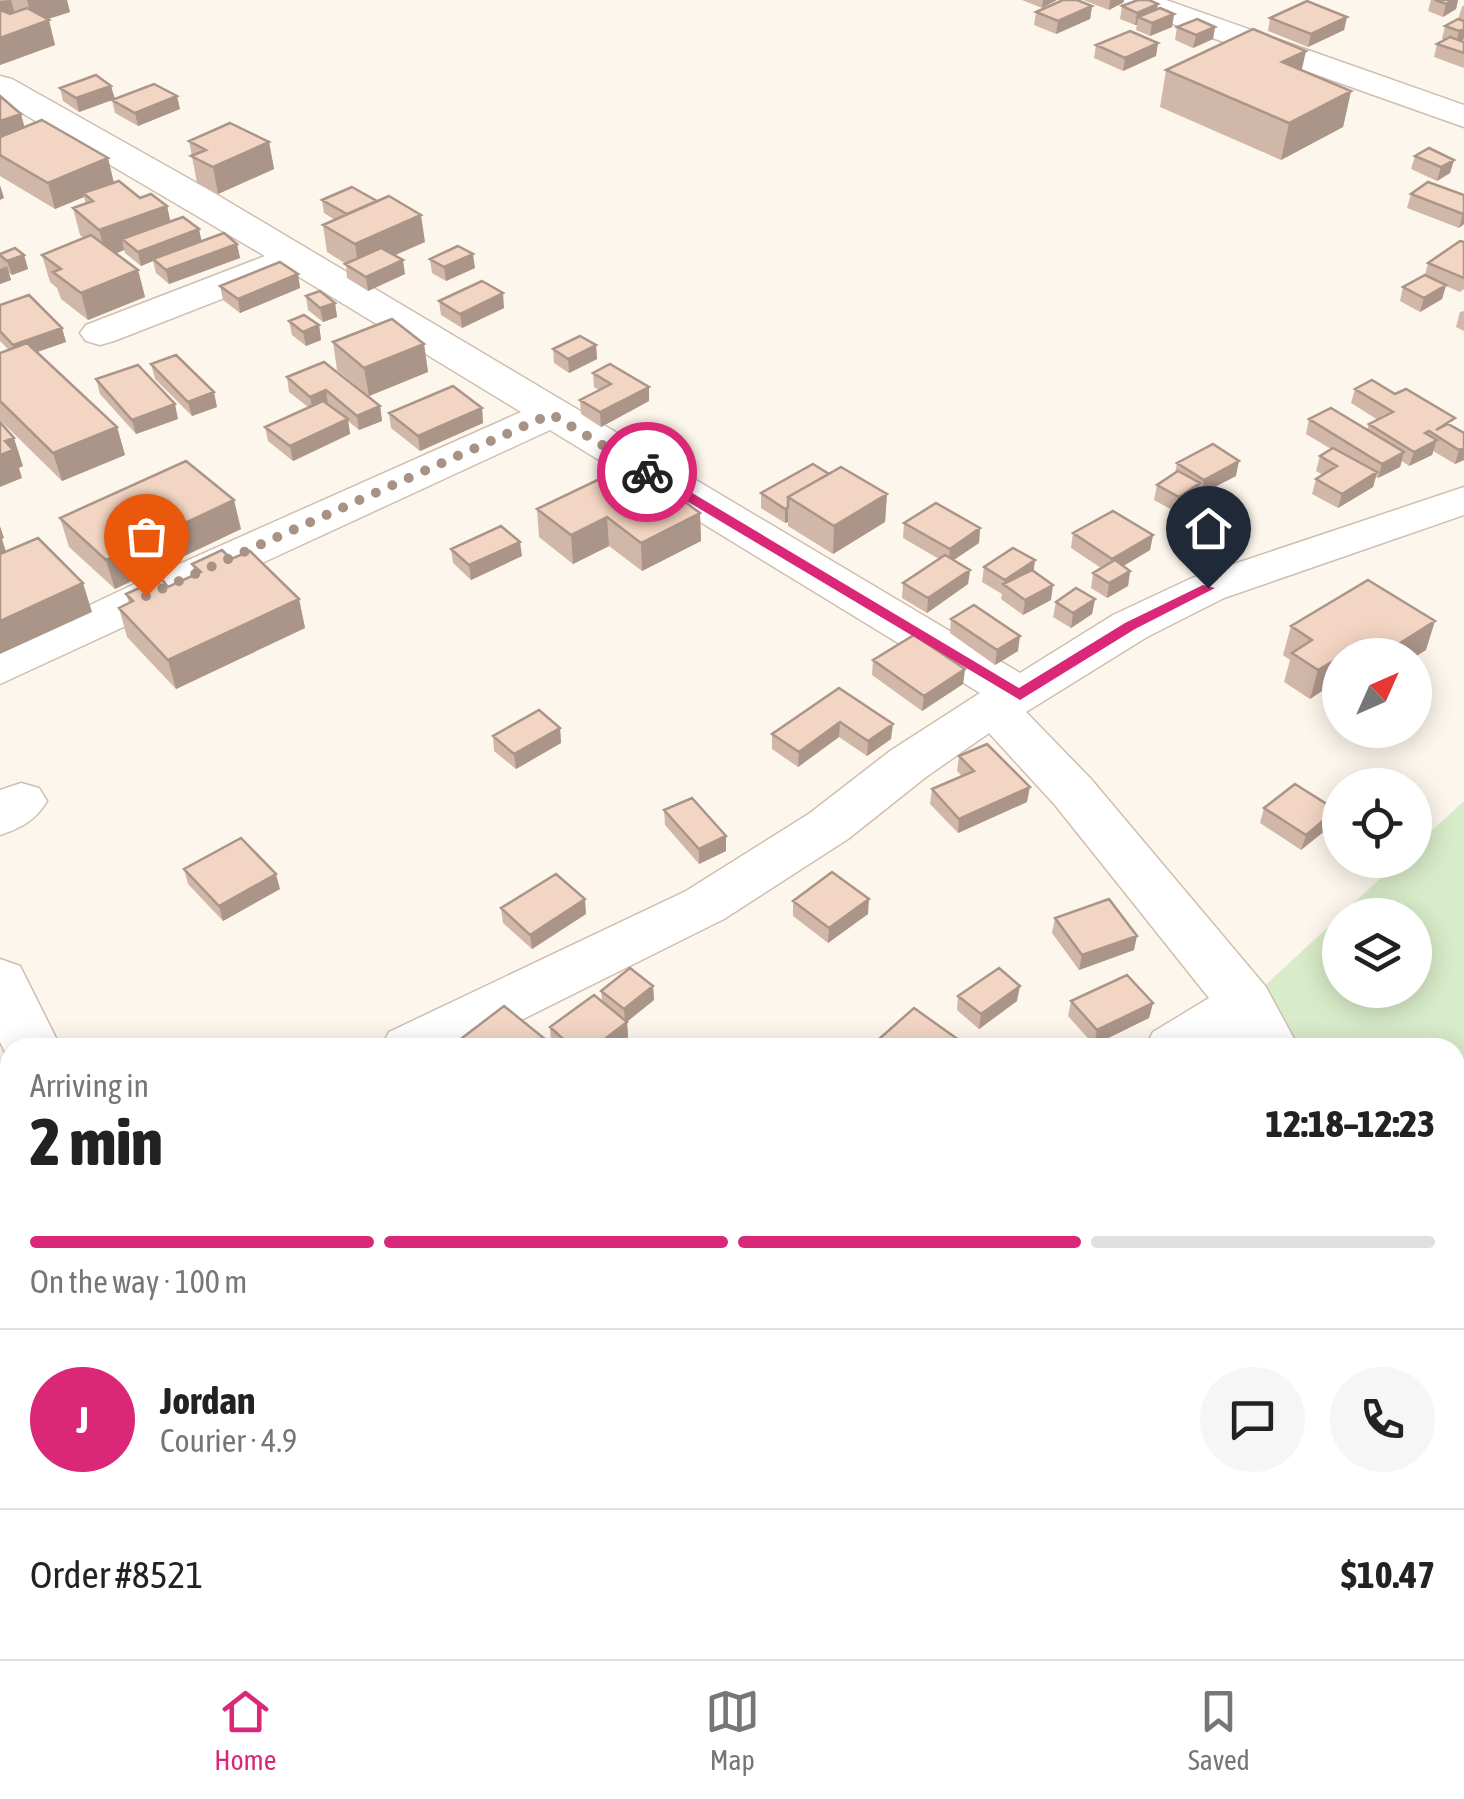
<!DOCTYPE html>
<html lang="en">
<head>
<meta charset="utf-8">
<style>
  body { margin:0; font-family:"Asap Condensed",sans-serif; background:#f6f6f6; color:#222; height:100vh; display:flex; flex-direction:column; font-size:38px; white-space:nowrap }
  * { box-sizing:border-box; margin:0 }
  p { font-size:32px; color:#767676 }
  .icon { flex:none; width:55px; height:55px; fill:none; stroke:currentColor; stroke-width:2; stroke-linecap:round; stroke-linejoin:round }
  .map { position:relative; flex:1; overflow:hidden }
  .drawer { position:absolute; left:0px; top:1038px; width:1465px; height:622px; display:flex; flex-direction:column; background:#fff; border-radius:30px 30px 0 0; box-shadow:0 5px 25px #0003 }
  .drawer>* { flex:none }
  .needle { width:65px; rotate:45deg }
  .fabs { position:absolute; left:1322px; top:638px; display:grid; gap:20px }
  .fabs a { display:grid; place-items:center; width:110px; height:110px; border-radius:50%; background:#fff; box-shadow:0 5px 25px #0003; font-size:50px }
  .pin { position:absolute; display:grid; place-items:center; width:85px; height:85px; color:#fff; margin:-102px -42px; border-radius:50% 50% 50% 0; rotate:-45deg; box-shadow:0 0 10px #0007 }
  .pin .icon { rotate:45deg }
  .courier { position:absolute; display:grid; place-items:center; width:100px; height:100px; margin:-50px; border:8px solid #db2777; border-radius:50%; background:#fff; color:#222; box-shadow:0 2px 12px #0007 }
  .head em { font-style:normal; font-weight:800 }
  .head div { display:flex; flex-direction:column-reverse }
  .head { display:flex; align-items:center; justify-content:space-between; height:170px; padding:0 30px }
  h1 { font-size:65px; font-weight:800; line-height:75px }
  .bar { display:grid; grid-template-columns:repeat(4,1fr); gap:15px 10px; align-content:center; height:120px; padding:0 30px }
  .bar i { height:12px; border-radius:8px; background:#e0e0e0 }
  .bar .active { background:#db2777 }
  .bar p { grid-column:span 4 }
  .line { display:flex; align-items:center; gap:25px; padding:0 30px; border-top:2px solid #e0e0e0 }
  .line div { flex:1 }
  .round { display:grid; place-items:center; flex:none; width:105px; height:105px; border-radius:52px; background:#f6f6f6 }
  .tab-bar { display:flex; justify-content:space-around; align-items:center; height:140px; border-top:2px solid #e0e0e0; background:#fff; font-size:28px; color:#767676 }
  .tab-bar a { display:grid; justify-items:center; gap:5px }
  .tab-bar .active { color:#db2777 }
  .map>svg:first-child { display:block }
</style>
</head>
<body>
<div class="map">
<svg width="1464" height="1659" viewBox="0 0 1464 1659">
  <rect width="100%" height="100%" fill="#fdf6ec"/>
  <!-- green -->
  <path fill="#d8ecc9" d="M1464,801V1406L1455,1389V1048L1270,1047L1246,1003L1340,916V990H1415V915H1341L1400,860H1415V846Z"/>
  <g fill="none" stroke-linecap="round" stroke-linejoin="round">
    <!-- minor casing -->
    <g stroke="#d1beb0" stroke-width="3">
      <path id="minor" d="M1120,0H1166L1464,105V127L1125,7Z
        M0,76L12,79L209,190L1020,673L1113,615L1192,578L1464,487V515L1224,598L1147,637L1026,712L1091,779L1266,987L1299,1048H1241L1236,1038L1221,1048H1145L1153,1032L1209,998L1055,805L989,733L926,777L848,839L724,919L465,1048H381L389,1032L686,891L810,813L890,751L980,693L550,430L0,684V648L130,586L521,412L291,272L114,341L100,345L86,341L80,333L86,325L265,256L0,100Z
        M21,783L39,788L47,801C36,820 21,828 0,835V790Z
        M0,959L20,966L61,1048H10V1062L0,1042Z
        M10,1255V1314L0,1317V1258Z
        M1455,1358L1464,1362V1437L1455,1434Z
        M689,1650H763L759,1659H685Z"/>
    </g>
    <!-- path -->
    <path stroke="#d9b8a5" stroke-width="8" stroke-dasharray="4 10" stroke-linecap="butt" d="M1455,1237H1464"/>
    <!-- minor -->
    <use href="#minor" fill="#fff" fill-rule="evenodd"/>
  </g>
  <!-- wall -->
  <path fill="#d1b7a8" d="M0,0H67L70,12L47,19L55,45L0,65Z
    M1022,0H1057L1042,8Z
    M1083,0H1124V2L1109,10Z
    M1431,0H1458L1456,9L1443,17L1428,11Z
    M1464,5V39L1461,41L1464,42V68L1434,57L1437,44L1444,40L1442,39L1445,26L1458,19L1462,7Z
    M1092,6L1090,19L1056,34L1034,25L1036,12Z
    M1122,6L1157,9L1174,14L1172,27L1150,36L1136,30L1137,25H1135L1120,19Z
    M1347,17L1344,30L1308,47L1268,31L1270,18Z
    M1177,27H1215L1213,39L1193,48L1175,40Z
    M1158,43L1156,56L1123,71L1094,58L1096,45Z
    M1166,70L1351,91L1343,127L1281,160L1160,107Z
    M60,88L115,99L79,112L63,101Z
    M0,96L21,114L24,127L108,158L114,183L140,198L167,206L170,221L202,241L237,244L240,258L169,284L156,273L153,261L141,266L125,253L124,250L116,254L138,270L145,297L88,320L61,299L57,288L50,282L42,255L84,238L80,235L73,208L86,204L84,197L55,209L0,176Z
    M112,100L180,109L138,126L115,113Z
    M189,141L269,142L274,169L218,194L197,183Z
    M1415,156L1454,160L1450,173L1437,181L1411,169Z
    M1411,194L1464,195V224L1459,228L1407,208Z
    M322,200L425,242L394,255L405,274L368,291L347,278L346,264L327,252L323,225L335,220L324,213Z
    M1464,242V289L1460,292L1446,286L1442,299L1420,312L1400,301L1403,287L1425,275L1428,263Z
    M0,254L24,255L28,269L12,275L9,273L11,280L0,284Z
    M430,259L475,268L446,281L432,273Z
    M298,274L300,288L240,313L223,300L220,286Z
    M306,296L335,303L337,317L323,322L308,310Z
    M439,301L504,308L462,328L441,315Z
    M0,305L62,328L66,342L37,352L117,427L125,455L62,481L0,420V353L9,350L0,341Z
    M1464,311V331L1456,327L1460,312Z
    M289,321L319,325L321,340L306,346L292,335Z
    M333,342L424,344L428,372L369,396L337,370Z
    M596,345L597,359L569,373L554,363L553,349Z
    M151,364L217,407L192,416L155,379Z
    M593,373L649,387V401L601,427L581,414L580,400L599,390L594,387Z
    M287,377L380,406L382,421L359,430L348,421L350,434L293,461L268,441L265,427L308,407L289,392Z
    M96,379L178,419L136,434L100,394Z
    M1355,389L1452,426L1464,433V460L1455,464L1433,451L1432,455L1409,466L1402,461L1400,467L1378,478L1376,477L1373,487L1338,508L1312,494L1316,479L1323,475L1316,471L1320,456L1331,449L1306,434L1309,419L1367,430L1369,424L1378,420L1351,403Z
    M482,408L483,423L420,451L391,428L389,413Z
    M1177,463L1236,476L1201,494L1198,493L1197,498L1176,512L1154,500L1157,485L1175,473Z
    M829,474L887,494L885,522L833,554L788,526V522L785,523L761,508V493Z
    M537,509L700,513L701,541L642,571L609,546L573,564L539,537Z
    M60,518L241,529L115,589L69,547Z
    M904,523L980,528L979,543L953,560L970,570L968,584L927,613L902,598L903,583L939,559L903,538Z
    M1073,533L1153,535L1150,550L1123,566L1130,571L1128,586L1107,598L1091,588L1093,573L1101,568L1071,548Z
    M451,549L522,556L471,580L453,563Z
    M231,559L299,599L305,628L176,689L127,637L119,608L129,603L126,594L168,587L195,575L192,564Z
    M1035,560L1033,571L1051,600L1023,615L1001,599L1002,594L982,582L984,567Z
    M1095,599L1092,614L1071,628L1053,617L1056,602Z
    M951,619L1018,651L995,665L950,633Z
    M1291,626L1426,650L1340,655V691L1331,685L1310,699L1284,682L1290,660L1283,655Z
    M873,660L965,669L963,684L922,711L872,675Z
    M839,688L891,739L867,756L839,737L798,767L772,749V734Z
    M560,728L561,743L516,769L494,751L493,736Z
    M959,756L1027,802L958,833L930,804L932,789L962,776L957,771Z
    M1264,808L1332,825L1301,850L1260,823Z
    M664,810L726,836V851L699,864L665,825Z
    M184,869L280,889L223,921L188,884Z
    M793,901L868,914L828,943L793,916Z
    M501,908L586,914L532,949L503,923Z
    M1055,918L1134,950L1079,970L1052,933Z
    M653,986L654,1000L627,1022L628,1037L614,1048H558L551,1042L550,1027L602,1001L601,991Z
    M958,996L1017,1001L979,1029L957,1010Z
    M1071,1001L1153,1003L1149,1018L1094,1045L1068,1016Z
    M1464,1582V1640L1455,1632V1593Z
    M1068,1650H1089L1081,1659H1078Z"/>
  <!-- shaded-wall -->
  <path fill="#aa9588" d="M11,0L17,22L0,28V1Z
    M27,0H67L70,12L33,24Z
    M1043,0H1057L1042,8Z
    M1110,0H1124V2L1109,10Z
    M1453,0H1458L1456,9L1443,17L1446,4Z
    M1158,4L1156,17H1138L1137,25H1135L1137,13Z
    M1092,6L1090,19L1056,34L1058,21Z
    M1174,14L1172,27L1150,36L1152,23Z
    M1347,17L1344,30L1308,47L1311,34Z
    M49,20L55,45L0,65V38Z
    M1215,27L1213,39L1193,48L1196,35Z
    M1464,29V39L1456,44L1459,31Z
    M1158,43L1156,56L1123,71L1125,58Z
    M1306,51L1298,87L1282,62Z
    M111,86L115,99L79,112L76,98Z
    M1351,91L1343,127L1281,160L1289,123Z
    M177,96L180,109L138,126L135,113Z
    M21,114L28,140L0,149V121Z
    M269,142L274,169L218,194L213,167Z
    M108,158L114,184L83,193L84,197L55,209L48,183Z
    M1454,160L1450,173L1437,181L1441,167Z
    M0,185L4,198L0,200Z
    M167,206L173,233L122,239L124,250L106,257L99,230Z
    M1464,213V224L1459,228L1463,214Z
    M421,215L425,242L359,271L355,244Z
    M199,229L202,243L153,259V261L141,266L138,252Z
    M237,244L240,258L169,284L166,270Z
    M473,254L475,268L446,281L444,267Z
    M24,255L28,269L12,275L7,261Z
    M403,260L405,274L368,291L366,277Z
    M7,266L11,280L0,284V269Z
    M138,270L145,297L88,320L81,293Z
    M298,274L300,288L240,313L238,299Z
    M1446,285L1442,299L1420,312L1424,298Z
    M503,293L504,308L462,328L460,314Z
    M335,303L337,317L323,322L320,308Z
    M319,325L321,340L306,346L303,332Z
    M62,328L66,342L17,359L13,345Z
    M424,344L428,372L369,396L364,368Z
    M596,345L597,359L569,373L568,359Z
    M649,387V401L601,427L600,412Z
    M326,390L328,405L313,411L310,397Z
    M214,392L217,407L192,416L188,402Z
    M175,404L178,419L136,434L132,420Z
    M380,406L382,421L359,430L357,416Z
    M482,408L483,423L420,451L418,436Z
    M348,419L350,434L293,461L290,446Z
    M117,427L125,455L62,481L53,453Z
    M14,438L23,466L19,468L22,478L0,487V455L5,441Z
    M1437,440L1432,455L1409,466L1414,452Z
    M1464,448V460L1455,464L1459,450Z
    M1404,452L1400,467L1378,478L1382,464Z
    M1239,461L1236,476L1201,494L1204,480Z
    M1377,472L1373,487L1338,508L1342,494Z
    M1200,483L1197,498L1176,512L1179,497Z
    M887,494L885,522L833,554L834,526Z
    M234,500L241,529L115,589L106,560Z
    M788,507V522L785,523V509Z
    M700,513L701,541L642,571L641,543Z
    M607,517L609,546L573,564L571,535Z
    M0,526L4,538L2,539L8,558L0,562Z
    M980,528L979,543L948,564L950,549Z
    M1153,535L1150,550L1110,574L1112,559Z
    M520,542L522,556L471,580L469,565Z
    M1035,560L1033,575L1005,585V580Z
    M970,570L968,584L927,613L928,598Z
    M1130,571L1128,586L1107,598L1109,583Z
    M83,583L92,612L0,654V621Z
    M1053,585L1051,600L1023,615L1025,600Z
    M299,599L305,628L176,689L168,660Z
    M1095,599L1092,614L1071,628L1073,613Z
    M1435,621L1426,650L1415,657V655H1381Z
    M1020,636L1018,651L995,665L997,650Z
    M1339,656L1331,685L1310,699L1318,670Z
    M965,669L963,684L922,711L924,696Z
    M840,722L839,737L798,767L799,752Z
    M893,724L891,739L867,756L868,741Z
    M560,728L561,743L516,769L514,754Z
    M1030,787L1027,802L958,833L959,819Z
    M1336,810L1332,825L1301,850L1306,835Z
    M726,836V851L699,864V849Z
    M276,874L280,889L223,921L219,906Z
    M585,899L586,914L532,949L530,935Z
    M869,899L868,914L828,943L829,928Z
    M1137,936L1134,950L1079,970L1082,955Z
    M653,986L654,1000L625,1023L624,1009Z
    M1020,986L1017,1001L979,1029L981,1014Z
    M1153,1003L1149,1018L1094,1045L1097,1030Z
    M627,1022L628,1037L614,1048H593Z"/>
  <!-- building -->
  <path fill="#f3d5c3" stroke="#aa9588" stroke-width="2.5" d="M1063,0H1077L1092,6L1058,21L1036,12Z
    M1138,0H1149L1158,4L1137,13L1122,6Z
    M1435,0H1453L1446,4Z
    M1307,1L1347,17L1311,34L1270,18Z
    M27,8L49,20L0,38V10L10,14Z
    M1160,8L1174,14L1152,23L1138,17Z
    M1197,19L1215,27L1196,35L1177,27Z
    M1458,19L1464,21V29L1459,31L1445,26Z
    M1253,29L1306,51L1282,62L1351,91L1289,123L1166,70Z
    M1130,31L1158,43L1125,58L1096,45Z
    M1450,37L1464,42V53L1437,44Z
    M96,75L111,86L76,98L60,88Z
    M154,84L177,96L135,113L112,100Z
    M0,96L21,114L0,121Z
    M42,120L108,158L48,183L0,155V137Z
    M230,123L269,142L213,167L191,156L206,150L189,141Z
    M1429,148L1454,160L1441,167L1415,156Z
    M119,181L140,198L151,194L167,206L99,230L73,208L93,201L83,193Z
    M1428,182L1464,195V213L1463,214L1411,194Z
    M352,187L377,201L347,214L322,200Z
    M389,196L421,215L355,244L323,225Z
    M183,217L199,229L138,252L122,239Z
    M224,233L237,244L166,270L153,259Z
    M91,235L138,270L81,293L53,272L61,269L42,255Z
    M1460,241L1464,242V278L1428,263Z
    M458,246L473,254L444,267L430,259Z
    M15,248L24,255L7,261L0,255V254Z
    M381,248L403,260L366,277L345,264Z
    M280,262L298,274L238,299L220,286Z
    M1425,275L1446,285L1424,298L1403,287Z
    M482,281L503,293L460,314L439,301Z
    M320,291L335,303L320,308L306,296Z
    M29,295L62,328L13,345L0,331V305Z
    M304,315L319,325L303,332L289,321Z
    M392,319L424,344L364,368L333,342Z
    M580,336L596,345L568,359L553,349Z
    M27,343L117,427L53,453L0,401V353Z
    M176,355L214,392L188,402L151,364Z
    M324,362L380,406L357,416L326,390L310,397L287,377Z
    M610,364L649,387L600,412L580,400L611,384L593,373Z
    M138,365L175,404L132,420L96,379Z
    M1372,380L1395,394L1406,389L1455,418L1436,430L1448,424L1464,433V448L1459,450L1429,431L1425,433L1437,440L1414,452L1369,424L1393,412L1355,389Z
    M453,386L482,408L418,436L389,413Z
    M323,401L348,419L290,446L265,427Z
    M1331,408L1404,452L1382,464L1309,419Z
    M0,422L14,438L5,441L13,450L0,455Z
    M1213,444L1239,461L1204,480L1177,463Z
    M1333,448L1377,472L1342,494L1316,479L1337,466L1320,456Z
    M186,461L234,500L106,560L60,518Z
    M633,463L700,513L641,543L607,517L571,535L537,509Z
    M813,464L829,474L788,497V507L785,509L761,493Z
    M841,467L887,494L834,526L788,497Z
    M1178,471L1200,483L1179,497L1157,485Z
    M936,503L980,528L950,549L904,523Z
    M1113,511L1153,535L1112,559L1073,533Z
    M501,526L520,542L469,565L451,549Z
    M38,538L83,583L0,621V554Z
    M1013,548L1035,560L1005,580L984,567Z
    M222,550L231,559L250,551L299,599L168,660L119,608L133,601L126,594L161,578L168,587L201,572L192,564Z
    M945,555L970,570L928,598L903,583Z
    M1115,560L1130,571L1109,583L1093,573Z
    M1032,570L1053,585L1025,600L1003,584Z
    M1368,580L1435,621L1381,655H1340V657L1318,670L1292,653L1312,640L1291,626Z
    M1076,588L1095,599L1073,613L1056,602Z
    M974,605L1020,636L997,650L951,619Z
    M914,635L965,669L924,696L873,660Z
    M839,688L893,724L868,741L840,722L799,752L772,734Z
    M539,710L560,728L514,754L493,736Z
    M987,744L1030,787L959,819L932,789L974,771L959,756Z
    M1295,784L1336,810L1306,835L1264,808Z
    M692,798L726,836L699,849L664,810Z
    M241,838L276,874L219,906L184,869Z
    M832,872L869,899L829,928L793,901Z
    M556,874L585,899L530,935L501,908Z
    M1109,899L1137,936L1082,955L1055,918Z
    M630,968L653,986L624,1009L601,991Z
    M999,968L1020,986L981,1014L958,996Z
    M1127,975L1153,1003L1097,1030L1071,1001Z
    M594,995L627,1022L593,1048H573L550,1027Z
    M504,1006L556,1048H449Z
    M914,1008L970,1048H869Z
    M1464,1582V1621L1455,1614V1593Z
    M848,1650H906L916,1659H839Z
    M1059,1650H1060L1071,1659H1052Z
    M799,1652L806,1659H792Z"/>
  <!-- route -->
  <path fill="#db2777" d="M643,469H652L1019,688L1125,623L1203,585L1215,588L1135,629L1020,700L643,475Z"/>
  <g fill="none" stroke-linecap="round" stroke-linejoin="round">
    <!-- done -->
    <path stroke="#a89285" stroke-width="10" stroke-dasharray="0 18" d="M146,596L551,414L647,472"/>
  </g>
</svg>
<div class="fabs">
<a><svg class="needle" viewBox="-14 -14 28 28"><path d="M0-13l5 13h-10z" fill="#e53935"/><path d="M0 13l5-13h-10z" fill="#767676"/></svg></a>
<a><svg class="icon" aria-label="locate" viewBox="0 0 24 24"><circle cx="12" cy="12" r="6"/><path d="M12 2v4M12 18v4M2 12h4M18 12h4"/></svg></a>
<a><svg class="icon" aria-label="layers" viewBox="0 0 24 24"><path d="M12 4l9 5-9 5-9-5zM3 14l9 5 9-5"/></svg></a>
</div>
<div class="pin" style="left:146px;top:596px;background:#ea580c"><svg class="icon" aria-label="bag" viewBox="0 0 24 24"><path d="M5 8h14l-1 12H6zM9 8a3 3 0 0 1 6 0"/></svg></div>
<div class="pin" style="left:1208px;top:588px;background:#1f2937"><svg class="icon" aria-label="home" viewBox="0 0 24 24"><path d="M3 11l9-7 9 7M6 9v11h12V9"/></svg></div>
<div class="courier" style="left:647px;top:472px"><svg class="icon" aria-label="bike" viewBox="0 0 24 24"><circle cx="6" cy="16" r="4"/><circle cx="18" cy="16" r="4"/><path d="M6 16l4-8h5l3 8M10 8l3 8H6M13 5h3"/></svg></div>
<section class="drawer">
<div class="head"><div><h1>2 min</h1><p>Arriving in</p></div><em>12:18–12:23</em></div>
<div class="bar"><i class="active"></i><i class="active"></i><i class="active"></i><i></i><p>On the way · 100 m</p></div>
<div class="line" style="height:180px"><b class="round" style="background:#db2777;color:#fff">J</b><div><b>Jordan</b><p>Courier · 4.9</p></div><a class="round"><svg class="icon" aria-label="chat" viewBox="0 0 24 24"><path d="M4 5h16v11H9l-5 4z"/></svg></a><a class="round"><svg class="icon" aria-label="phone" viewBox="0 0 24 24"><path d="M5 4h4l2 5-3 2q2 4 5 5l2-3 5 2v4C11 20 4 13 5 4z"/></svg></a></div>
<div class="line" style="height:130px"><div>Order #8521</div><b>$10.47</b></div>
</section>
</div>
<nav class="tab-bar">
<a class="active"><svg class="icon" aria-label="home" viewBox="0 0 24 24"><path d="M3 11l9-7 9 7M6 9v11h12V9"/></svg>Home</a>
<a><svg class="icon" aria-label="map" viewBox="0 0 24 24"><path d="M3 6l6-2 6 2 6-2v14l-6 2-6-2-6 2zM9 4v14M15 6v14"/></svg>Map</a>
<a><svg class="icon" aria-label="saved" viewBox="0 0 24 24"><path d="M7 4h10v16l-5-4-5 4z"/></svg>Saved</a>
</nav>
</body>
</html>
